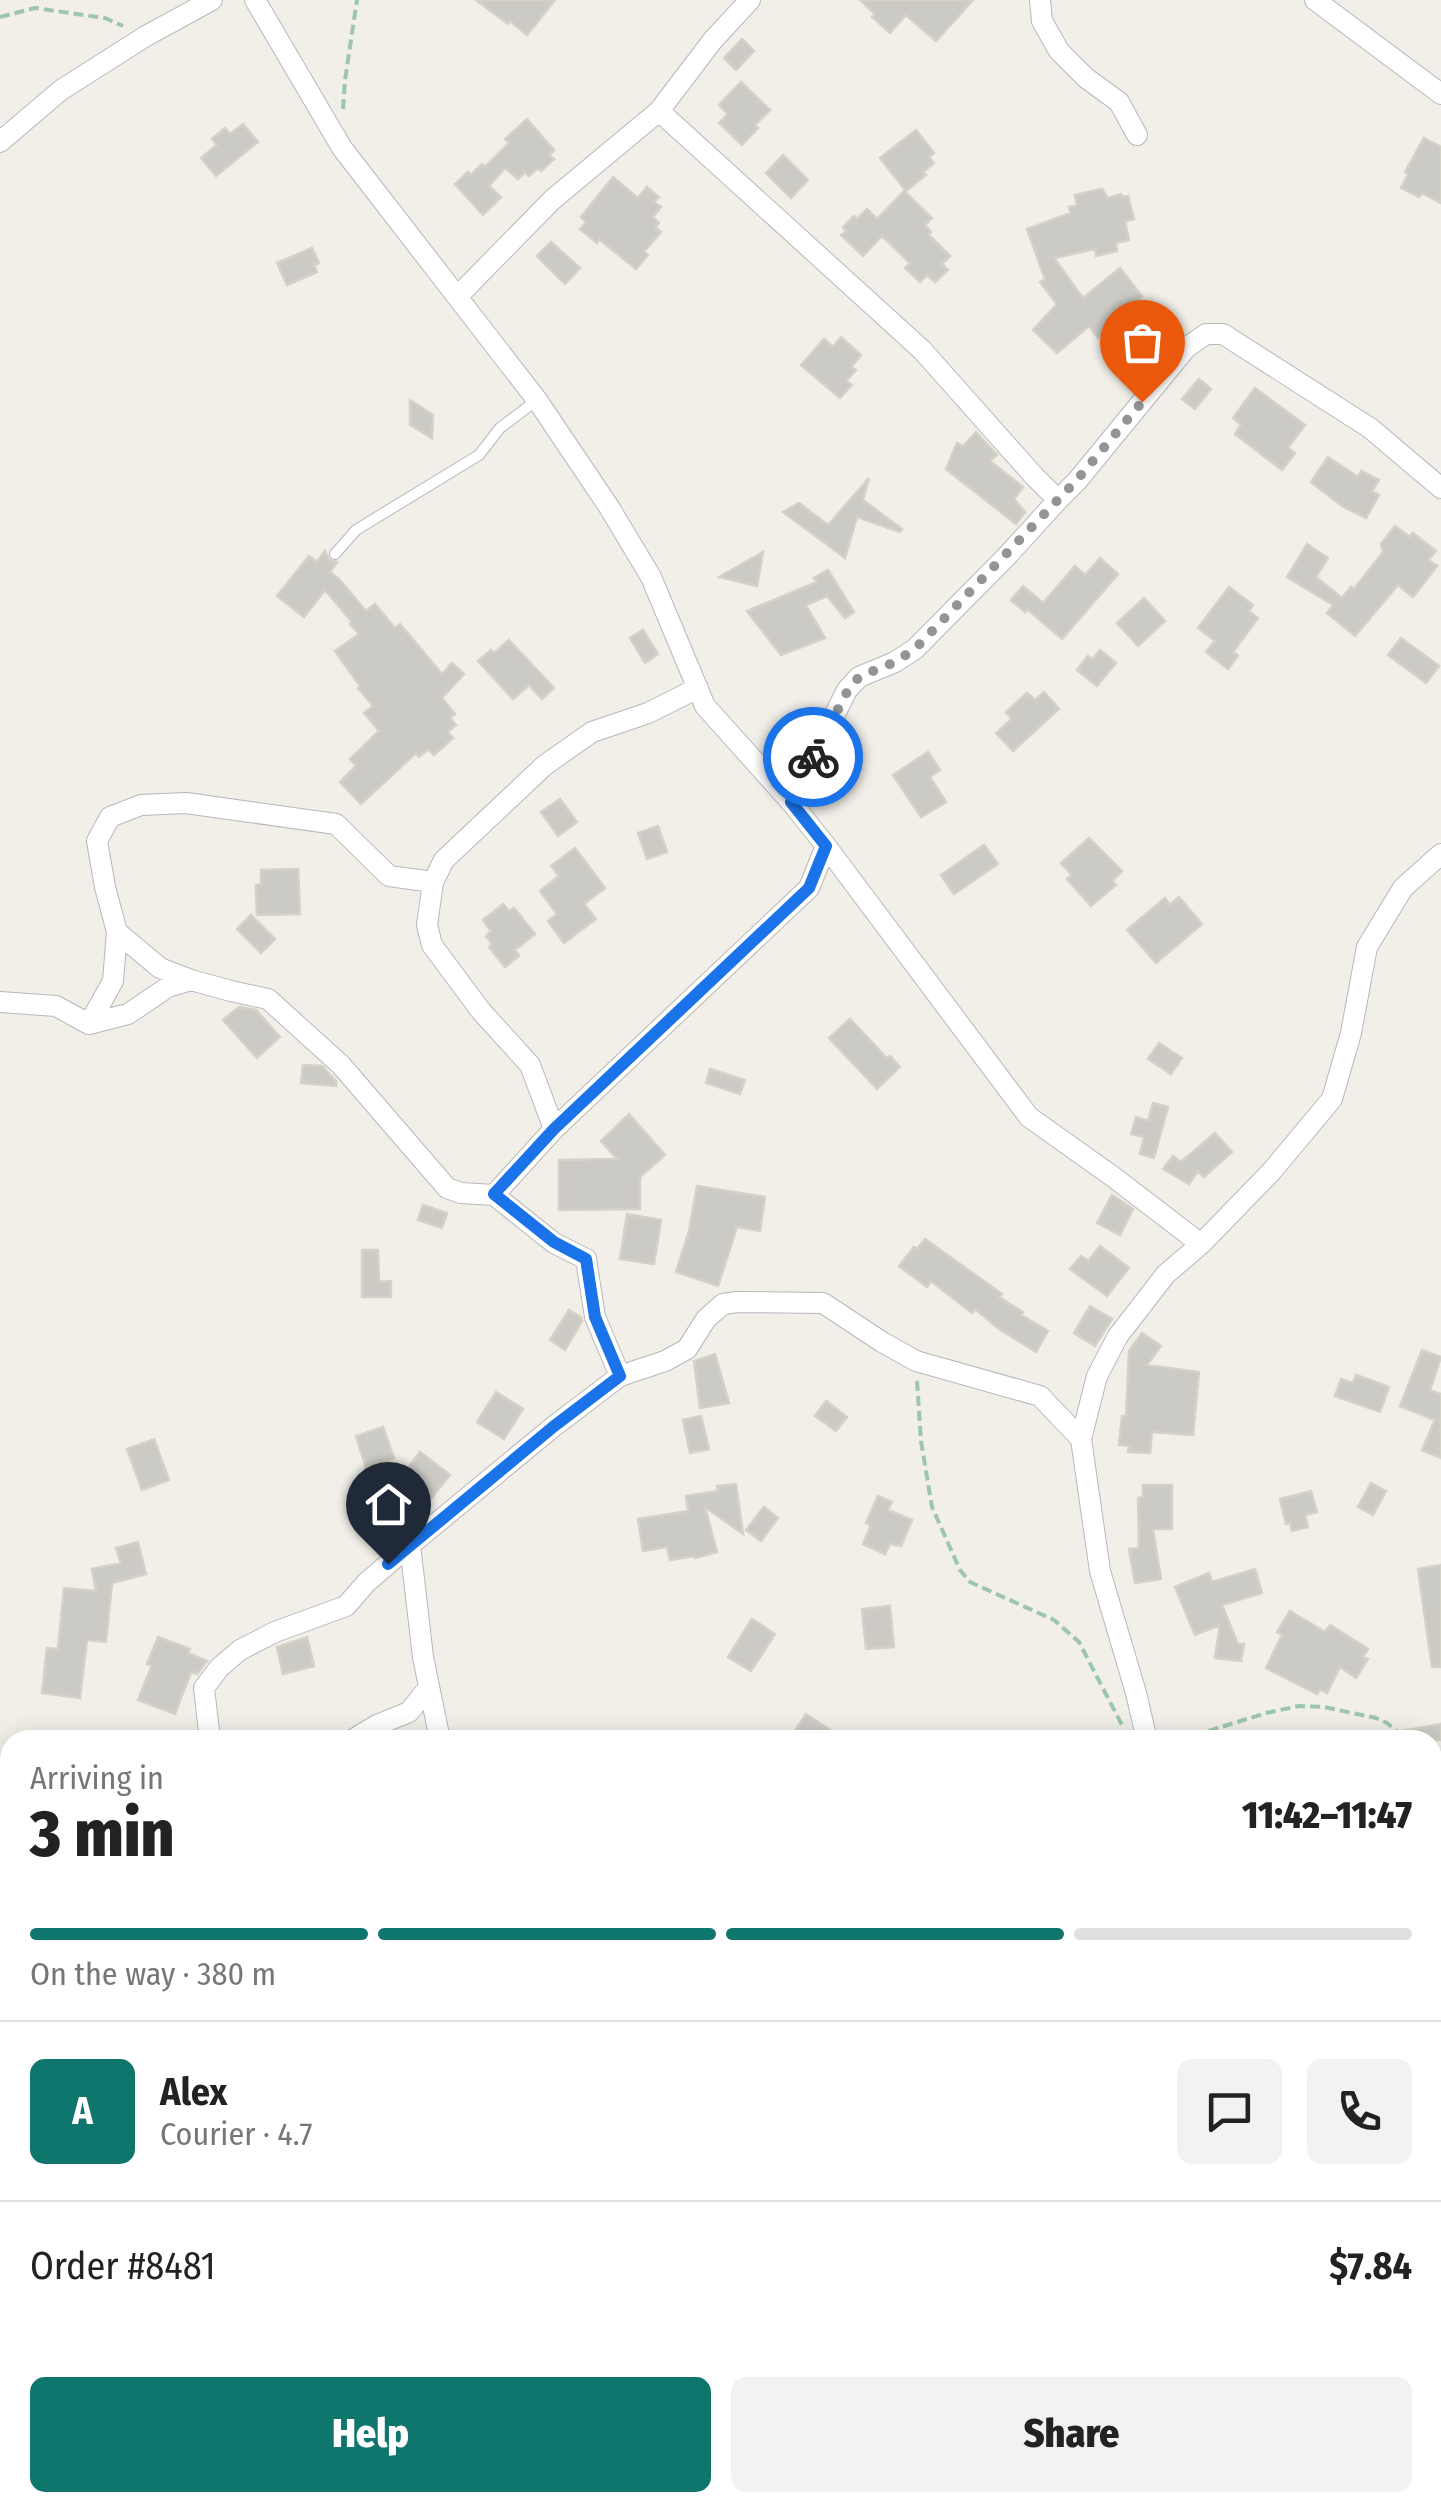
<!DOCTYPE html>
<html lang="en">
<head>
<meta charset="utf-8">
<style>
  body { margin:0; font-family:"Fira Sans Condensed",sans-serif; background:#f2f2f2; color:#222; height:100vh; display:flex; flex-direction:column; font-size:38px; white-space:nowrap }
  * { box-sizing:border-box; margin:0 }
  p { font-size:32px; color:#767676 }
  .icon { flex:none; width:55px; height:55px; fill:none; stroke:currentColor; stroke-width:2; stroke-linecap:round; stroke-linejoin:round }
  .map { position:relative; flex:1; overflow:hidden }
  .side { position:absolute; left:0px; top:1730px; width:1442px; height:782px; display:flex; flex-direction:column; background:#fff; border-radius:30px 30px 0 0; box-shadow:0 5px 25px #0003 }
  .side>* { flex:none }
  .pin { position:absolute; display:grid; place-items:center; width:85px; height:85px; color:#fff; margin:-102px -42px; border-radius:50% 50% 50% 0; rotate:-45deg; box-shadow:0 0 10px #0007 }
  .pin .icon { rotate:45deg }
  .courier { position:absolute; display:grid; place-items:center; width:100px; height:100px; margin:-50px; border:8px solid #1a73e8; border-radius:50%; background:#fff; color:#222; box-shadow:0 2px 12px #0007 }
  .summary em { font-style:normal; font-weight:800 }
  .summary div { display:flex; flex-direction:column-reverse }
  .summary { display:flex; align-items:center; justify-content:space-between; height:170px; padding:0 30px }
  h1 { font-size:65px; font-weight:800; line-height:75px }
  .bar { display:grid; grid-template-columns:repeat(4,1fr); gap:15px 10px; align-content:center; height:120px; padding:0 30px }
  .bar i { height:12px; border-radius:8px; background:#e0e0e0 }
  .bar .active { background:#0f766e }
  .bar p { grid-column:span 4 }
  .line { display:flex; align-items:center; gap:25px; padding:0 30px; border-top:2px solid #e0e0e0 }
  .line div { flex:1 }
  .round { display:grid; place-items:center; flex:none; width:105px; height:105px; border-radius:15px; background:#f2f2f2 }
  .cta { display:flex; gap:20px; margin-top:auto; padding:20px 30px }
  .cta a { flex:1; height:115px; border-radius:15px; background:#0f766e; color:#fff; font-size:40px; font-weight:800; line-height:115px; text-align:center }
  .cta a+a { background:#f2f2f2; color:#222 }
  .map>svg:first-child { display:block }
</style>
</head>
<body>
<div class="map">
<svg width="1441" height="2511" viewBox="0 0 1441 2511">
  <rect width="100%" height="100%" fill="#f1efe8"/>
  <!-- building -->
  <path fill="#cccac5" stroke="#d6d1c6" stroke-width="2.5" d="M476,0H555L527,35L510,21L508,24Z
    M860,0H973L936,41L906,15L890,33L872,17L875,14Z
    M742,39L754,51L736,70L724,58Z
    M741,82L770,110L755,125L758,128L742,145L719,123L728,114L719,105Z
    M527,119L554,150L549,155L554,159L541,171L538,168L529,176L525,172L518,179L505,168L489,186L501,197L483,215L455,184L468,172L471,175L482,164L485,167L509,143L505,139Z
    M243,124L258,142L216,176L201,158L217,145L212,139L225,128L230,134Z
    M916,130L934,153L929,157L934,163L923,172L926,175L906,191L880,158Z
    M1424,138L1441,147V203L1422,193L1419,197L1401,188L1408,174L1405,172Z
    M783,155L808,180L791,198L766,173Z
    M613,177L638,198L647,187L659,197L654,202L661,207L653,217L659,223L655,227L661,232L644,252L648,255L636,269L599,239L597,243L580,229L586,222L581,217Z
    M1102,189L1108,198L1121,194L1122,197L1128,196L1134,219L1125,221L1129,240L1116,243L1117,251L1096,256L1095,249L1054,258L1083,298L1120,268L1142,296L1121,314L1129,324L1114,336L1109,330L1098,338L1089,326L1057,353L1033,330L1057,304L1040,282L1045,279L1027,229L1071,213L1069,207L1077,205L1075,195Z
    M904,191L932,218L925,225L931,232L928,234L950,256L942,264L948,270L935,282L927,275L920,282L905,268L910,263L882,236L863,256L841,235L846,231L843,227L854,216L857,219L867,209L877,219Z
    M551,242L580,268L565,284L537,256Z
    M312,248L319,263L314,265L317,272L287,285L277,263Z
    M841,337L861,355L851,367L856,370L846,381L852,385L840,398L801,365L824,339L833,347Z
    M1199,379L1211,389L1195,409L1182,399Z
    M1255,388L1305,425L1288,448L1295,453L1282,470L1235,434L1241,425L1233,418Z
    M410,400L433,415L432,438L410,425Z
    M976,432L997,455L990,461L1023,487L1014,499L1025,512L1016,524L946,469L957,443L963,446Z
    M1328,457L1358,477L1361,471L1379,480L1372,491L1379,495L1366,518L1342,506L1311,482Z
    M869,478L863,500L902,529L900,532L857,517L845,558L783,512L799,503L828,525Z
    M1395,526L1410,537L1413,533L1436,551L1428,560L1437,566L1413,597L1398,585L1355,636L1327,613L1333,605L1287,577L1307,544L1328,558L1316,577L1342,598L1351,587L1354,589L1383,552L1381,544Z
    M325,551L329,560L337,562L330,572L339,579L366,611L375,604L395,628L400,624L442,674L452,663L464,674L442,698L455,714L450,718L456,725L448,732L453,738L434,755L428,749L419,757L416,753L361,804L340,782L356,766L350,759L379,731L364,713L373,706L358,688L360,686L335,651L359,634L350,624L352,622L325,590L304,617L277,596L309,556L317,562Z
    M763,552L757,586L719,577Z
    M1100,558L1118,574L1062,639L1027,609L1025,612L1011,600L1023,586L1043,603L1075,566L1085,575Z
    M828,570L854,612L845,618L827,596L806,605L825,638L781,655L747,611L817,582L814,578Z
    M1229,587L1253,605L1249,611L1258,618L1233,652L1238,656L1228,669L1206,652L1215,641L1198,628Z
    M1144,598L1165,621L1138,646L1117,623Z
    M643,630L658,654L645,663L630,638Z
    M1401,638L1439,666L1426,683L1388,655Z
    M509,640L554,688L542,699L529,685L513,699L478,661L491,650L494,653Z
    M1100,650L1116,663L1097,686L1077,670L1088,656L1093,659Z
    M1044,692L1059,709L1013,751L996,733L1012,719L1006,712L1027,693L1035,700Z
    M928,752L940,770L930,777L946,802L921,817L893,775Z
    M560,799L577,822L558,836L541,812Z
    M658,826L667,852L647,859L638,833Z
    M1089,838L1122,871L1112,881L1116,885L1091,906L1067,879L1072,875L1061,863Z
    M984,845L998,864L954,894L941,875Z
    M575,848L605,888L584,904L596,919L564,943L548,921L557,914L540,891L559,876L551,866Z
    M298,869L300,914L257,915L256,885L261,884V870Z
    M1179,897L1202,924L1156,963L1127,930L1165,898L1170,905Z
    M503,904L509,911L514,908L535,934L515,950L519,956L505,967L489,947L492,944L486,936L491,931L483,920Z
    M251,915L275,939L261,953L237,929Z
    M239,1007L256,1010L280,1037L257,1058L223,1020Z
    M850,1019L887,1058L890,1056L900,1067L877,1089L829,1038Z
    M1159,1043L1182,1058L1171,1074L1148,1059Z
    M303,1065L322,1066L336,1081V1086L301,1083Z
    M710,1069L745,1080L740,1094L706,1083Z
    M1153,1103L1168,1107L1154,1158L1140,1154L1144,1137L1131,1134L1136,1117L1148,1121Z
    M629,1114L665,1155L640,1177V1209L559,1210V1160L617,1159L601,1141Z
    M1215,1133L1232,1152L1204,1177L1198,1171L1189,1184L1163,1169L1173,1156L1181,1162Z
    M697,1186L765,1197L760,1231L737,1227L718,1286L676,1272L689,1231Z
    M1112,1195L1133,1209L1120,1235L1097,1223Z
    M423,1205L447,1213L442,1228L418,1220Z
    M627,1214L661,1220L654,1264L620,1259Z
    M925,1239L1002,1294L999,1297L1023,1312L1021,1315L1048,1331L1036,1352L999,1329L975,1309L972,1313L931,1281L927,1287L899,1266L914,1247L917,1249Z
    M1100,1246L1129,1268L1107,1296L1070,1269L1081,1256L1088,1261Z
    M362,1250H378L379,1282L391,1281V1297H362Z
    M1090,1306L1112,1319L1095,1346L1074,1333Z
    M569,1310L581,1317L582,1321L565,1350L550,1340Z
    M1142,1333L1161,1346L1147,1365L1199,1372L1193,1435L1152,1432L1150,1453L1128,1452L1129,1446L1119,1445L1122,1416H1126L1129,1351Z
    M1422,1350L1441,1357L1430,1390L1441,1394V1458L1422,1450L1435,1420L1400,1406Z
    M715,1354L729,1403L700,1408L694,1361Z
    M1356,1375L1389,1387L1380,1412L1335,1396L1341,1379L1353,1383Z
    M496,1392L523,1409L504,1439L477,1422Z
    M826,1401L847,1417L836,1431L815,1416Z
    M701,1416L709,1449L690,1453L683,1420Z
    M383,1427L394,1458L366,1468L356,1436Z
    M154,1439L169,1480L142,1490L127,1449Z
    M420,1452L450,1475L424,1507L395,1485Z
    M1371,1483L1386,1491L1373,1515L1358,1507Z
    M736,1484L743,1534L705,1507L717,1552L695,1558L694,1556L670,1560L667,1547L643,1551L638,1519L688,1511L686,1496L718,1491L717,1486Z
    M1143,1485H1172V1529H1153L1161,1579L1135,1583L1129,1549L1139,1548L1138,1498L1143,1497Z
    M1311,1491L1317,1512L1305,1515L1308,1527L1292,1531L1290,1523L1286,1524L1280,1499Z
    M878,1496L892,1502L888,1510L912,1520L901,1546L890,1544L885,1554L863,1544L871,1525L866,1523Z
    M764,1507L778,1518L761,1541L746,1530Z
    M138,1542L146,1574L112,1583L106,1642L87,1640L80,1698L42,1693L47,1648L58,1649L64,1588L96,1591L92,1569L121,1563L116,1548Z
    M1441,1565V1667H1432L1418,1569Z
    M1255,1569L1262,1593L1222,1605L1238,1644H1244L1241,1661L1215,1658L1220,1625L1195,1635L1175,1587L1209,1573L1212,1582Z
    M890,1606L894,1647L866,1649L862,1609Z
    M1290,1611L1325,1632L1330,1625L1368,1649L1363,1657L1368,1659L1356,1678L1340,1667L1327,1693L1320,1689L1317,1694L1266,1668L1282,1635L1277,1632Z
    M752,1619L775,1634L751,1671L728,1657Z
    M158,1637L190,1649L188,1653L207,1661L197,1674L191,1672L175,1714L138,1700L152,1665L147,1664Z
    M307,1637L314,1666L283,1674L277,1647Z
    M806,1714L845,1740H789Z
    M1441,1724V1740H1397L1396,1732Z"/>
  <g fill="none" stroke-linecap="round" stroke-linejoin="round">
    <!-- lane casing -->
    <g stroke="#b5b8bc" stroke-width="12">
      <path id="lane" d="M335,554L356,530L479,455L500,428L537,400"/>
    </g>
    <!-- street casing -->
    <g stroke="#b5b8bc" stroke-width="22">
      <path id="street" d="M255,0L342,148L537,400L609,507L651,577L705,706L791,802L826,846L1029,1117L1112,1176L1201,1244
        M1040,0L1042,21L1059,51L1086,78L1119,102L1137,135
        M1315,0L1441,94
        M659,111L922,350L1034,476L1058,500L1077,481L1186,348L1206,334H1223L1370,428L1441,488
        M0,142L61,90L146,36L212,0
        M458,296L552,200L659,111L713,40L750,0
        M791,802L847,690L859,677L895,662L915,649L1006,557L1058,500
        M117,932L160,968L191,980
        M0,1002L56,1006L89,1024L128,1014L168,987L191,980L231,991L268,999L341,1065L447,1188L461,1193L494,1195
        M89,1024L113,981L117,932L105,887L97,841L110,817L141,805L186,803L336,824L389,876L433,882
        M554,1129L809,888L826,846
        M620,1376L595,1317L586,1259L554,1243L494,1195L554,1129L530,1065L481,1011L432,945L427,925L433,882L444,860L545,765L592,732L648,713L698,688
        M410,1545L423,1657L440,1740
        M210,1740L204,1688L219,1668L240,1650L275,1632L346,1606L366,1583L410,1545L553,1427L620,1376L665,1361L687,1349L706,1319L723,1304L737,1302L823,1303L882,1342L916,1361L1040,1396L1081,1439
        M352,1740L377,1725L409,1712L429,1687
        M1147,1740L1136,1693L1100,1571L1081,1439L1097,1376L1118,1336L1166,1274L1201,1244L1271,1172L1332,1099L1351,1033L1367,947L1403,888L1441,854
        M1432,1830L1441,1820
        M0,1891L10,1898
        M0,2282L10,2285
        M472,2502L478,2511"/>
    </g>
    <!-- path -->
    <path stroke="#9cc7a9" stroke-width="4" stroke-dasharray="10 5" stroke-linecap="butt" d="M0,17L35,8L105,18L123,26
      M343,109L345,80L357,0
      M917,1381L921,1441L932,1507L960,1570L970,1582L1054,1620L1079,1642L1124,1729
      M1180,1740L1266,1713L1299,1706L1324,1707L1376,1718L1387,1723L1407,1740"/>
    <!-- lane -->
    <use href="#lane" stroke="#fff" stroke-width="10"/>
    <!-- street -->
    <use href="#street" stroke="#fff" stroke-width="20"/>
  </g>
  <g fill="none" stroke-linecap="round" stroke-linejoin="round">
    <!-- done -->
    <path stroke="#929495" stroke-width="10" stroke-dasharray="0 18" d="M813,757L848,690L859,677L895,662L915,649L1076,481L1142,402"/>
    <!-- route -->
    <path stroke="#1a73e8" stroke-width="12" d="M388,1564L553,1427L620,1376L595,1317L586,1259L554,1242L494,1194L554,1129L809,888L826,846L791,802L813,757"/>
  </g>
</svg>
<div class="pin" style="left:1142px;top:402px;background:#ea580c"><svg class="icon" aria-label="bag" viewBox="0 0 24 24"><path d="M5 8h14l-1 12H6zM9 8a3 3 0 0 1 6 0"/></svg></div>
<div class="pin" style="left:388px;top:1564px;background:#1f2937"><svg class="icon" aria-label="home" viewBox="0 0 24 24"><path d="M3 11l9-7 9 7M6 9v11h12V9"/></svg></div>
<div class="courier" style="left:813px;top:757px"><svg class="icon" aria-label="bike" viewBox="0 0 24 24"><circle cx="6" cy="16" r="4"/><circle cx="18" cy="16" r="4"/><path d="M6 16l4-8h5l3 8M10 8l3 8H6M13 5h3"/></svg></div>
<section class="side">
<div class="summary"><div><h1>3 min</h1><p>Arriving in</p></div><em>11:42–11:47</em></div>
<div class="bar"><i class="active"></i><i class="active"></i><i class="active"></i><i></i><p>On the way · 380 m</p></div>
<div class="line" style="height:180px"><b class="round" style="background:#0f766e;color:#fff">A</b><div><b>Alex</b><p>Courier · 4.7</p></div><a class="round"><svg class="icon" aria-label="chat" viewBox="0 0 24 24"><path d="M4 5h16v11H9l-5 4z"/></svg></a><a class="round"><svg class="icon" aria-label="phone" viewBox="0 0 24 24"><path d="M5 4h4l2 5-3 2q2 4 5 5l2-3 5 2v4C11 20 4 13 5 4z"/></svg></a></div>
<div class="line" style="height:130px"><div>Order #8481</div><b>$7.84</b></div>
<div class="cta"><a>Help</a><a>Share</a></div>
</section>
</div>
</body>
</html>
